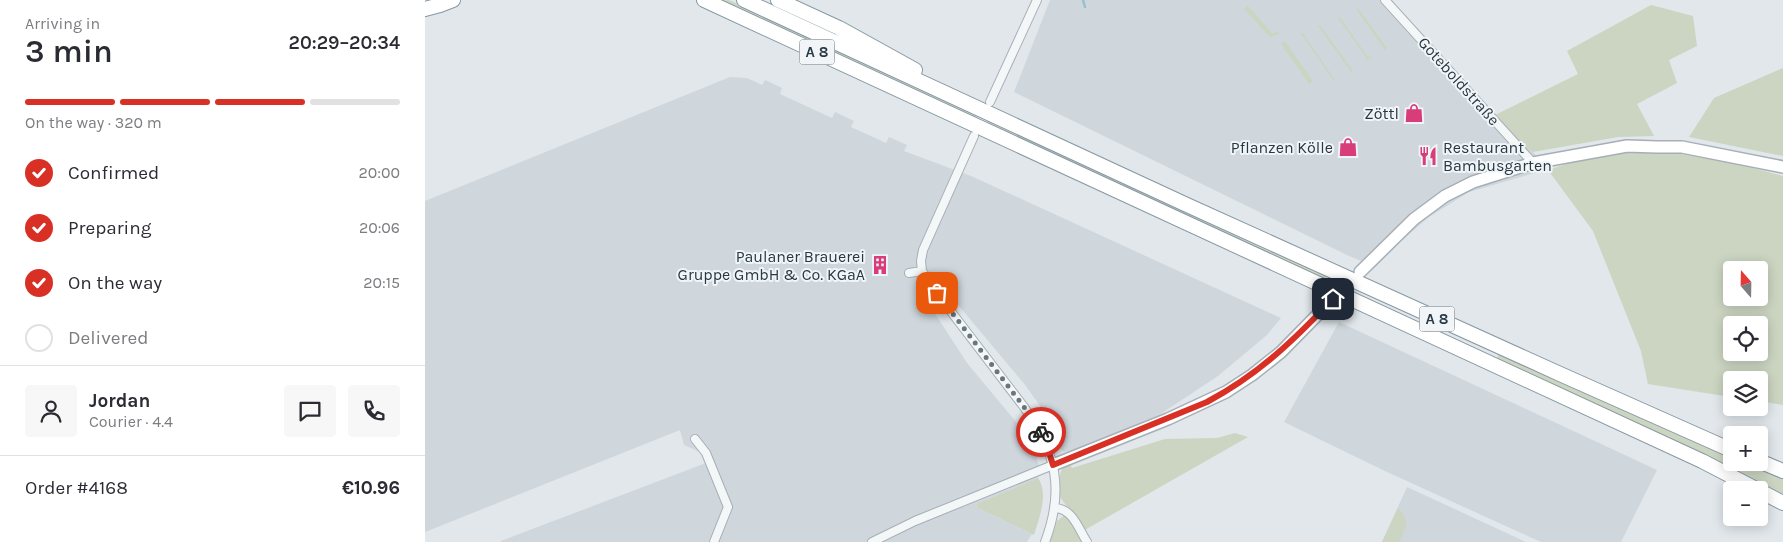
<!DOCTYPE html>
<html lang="en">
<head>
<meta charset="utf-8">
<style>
  body { margin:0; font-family:Karla,sans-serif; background:#f7f7f7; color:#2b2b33; height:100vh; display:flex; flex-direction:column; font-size:19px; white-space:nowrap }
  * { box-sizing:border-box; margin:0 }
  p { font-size:16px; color:#7c7c81 }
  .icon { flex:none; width:28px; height:28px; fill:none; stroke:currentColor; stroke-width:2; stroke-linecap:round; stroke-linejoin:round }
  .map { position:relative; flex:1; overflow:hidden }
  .panel { display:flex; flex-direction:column; background:#fff; width:425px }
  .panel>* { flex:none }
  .needle { width:32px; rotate:340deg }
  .controls { position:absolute; left:1298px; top:261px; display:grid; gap:10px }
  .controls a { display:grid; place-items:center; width:45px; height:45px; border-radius:5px; background:#fff; box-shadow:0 2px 12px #0003; font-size:25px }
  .pin { position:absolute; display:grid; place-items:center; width:42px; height:42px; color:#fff; margin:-21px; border-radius:10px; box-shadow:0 2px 8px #0006 }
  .courier { position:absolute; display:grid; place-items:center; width:50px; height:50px; margin:-25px; border:4px solid #d93025; border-radius:50%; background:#fff; color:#222; box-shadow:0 1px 6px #0007 }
  .summary em { font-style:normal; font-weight:600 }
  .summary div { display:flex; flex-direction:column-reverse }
  .summary { display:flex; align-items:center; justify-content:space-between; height:85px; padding:0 25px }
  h1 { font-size:32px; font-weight:600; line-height:38px }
  .bar { display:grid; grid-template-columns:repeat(4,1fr); gap:8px 5px; align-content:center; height:60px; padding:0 25px }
  .bar i { height:6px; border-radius:4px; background:#e1e1e2 }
  .bar .active { background:#d93025 }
  .bar p { grid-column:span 4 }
  .line { display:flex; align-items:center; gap:12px; padding:0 25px; border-top:1px solid #e1e1e2 }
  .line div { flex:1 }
  .round { display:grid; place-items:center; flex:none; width:52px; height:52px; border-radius:5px; background:#f7f7f7 }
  ol { padding:0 25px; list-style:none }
  li { display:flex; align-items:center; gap:15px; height:55px }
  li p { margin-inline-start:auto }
  li .icon { padding:5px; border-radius:50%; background:#d93025; color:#fff; stroke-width:4 }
  li:last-child { color:#7c7c81 }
  li i { width:28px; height:28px; border:2px solid #e1e1e2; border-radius:50% }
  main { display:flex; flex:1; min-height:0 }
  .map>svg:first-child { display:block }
</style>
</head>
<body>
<main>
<section class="panel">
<div class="summary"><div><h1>3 min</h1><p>Arriving in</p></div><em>20:29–20:34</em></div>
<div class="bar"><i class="active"></i><i class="active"></i><i class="active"></i><i></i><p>On the way · 320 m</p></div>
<ol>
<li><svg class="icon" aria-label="check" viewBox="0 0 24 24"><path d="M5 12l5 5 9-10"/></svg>Confirmed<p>20:00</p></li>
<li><svg class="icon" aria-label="check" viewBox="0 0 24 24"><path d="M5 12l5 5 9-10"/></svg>Preparing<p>20:06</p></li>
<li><svg class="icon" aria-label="check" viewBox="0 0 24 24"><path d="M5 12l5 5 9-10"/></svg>On the way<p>20:15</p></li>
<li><i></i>Delivered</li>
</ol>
<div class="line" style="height:90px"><a class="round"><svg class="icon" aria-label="person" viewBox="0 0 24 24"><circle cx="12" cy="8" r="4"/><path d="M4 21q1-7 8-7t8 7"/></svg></a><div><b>Jordan</b><p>Courier · 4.4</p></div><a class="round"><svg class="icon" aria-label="chat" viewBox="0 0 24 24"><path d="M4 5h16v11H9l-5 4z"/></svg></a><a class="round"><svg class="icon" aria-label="phone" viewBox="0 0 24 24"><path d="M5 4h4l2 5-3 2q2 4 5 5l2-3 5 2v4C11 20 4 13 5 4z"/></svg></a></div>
<div class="line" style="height:65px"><div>Order #4168</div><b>€10.96</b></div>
</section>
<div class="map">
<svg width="1358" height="542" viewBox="0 0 1358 542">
  <rect width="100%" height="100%" fill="#e1e7eb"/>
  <!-- built -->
  <path fill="#cfd7dd" d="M625,0H965L1068,116L1099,149L1108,152L1123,169L1044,192L1004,217L976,241L950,267L922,255L589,92Z
    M305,77L322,78L337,85L340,80L357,88L355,94L407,118L410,112L429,121L426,127L461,143L464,137L482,145L479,151L546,176L856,318L842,335L793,376L734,415L646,451L639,452L634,448L615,406L601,386L529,300L507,309L542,363L602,435L614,465L613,478L551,504L553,508L607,534L602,542H76V541L281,463L277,453L259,445L255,430L0,532V201Z
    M914,322L1232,470L1196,542H1116L962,472L859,422Z
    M982,487L1101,542H957Z"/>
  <!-- green -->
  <path fill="#cbd5c1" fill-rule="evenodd" d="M293,0H304L553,114L551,118Z
    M1226,5L1268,16L1272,46L1244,60L1252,83L1212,104L1229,136L1193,137L1108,152L1099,149L1068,116L1153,74L1142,51Z
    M823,6L848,34L852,31L855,34L845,37L819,9Z
    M933,8L962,48L960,50L931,9Z
    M915,17L943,57L947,56V57L940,62L939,61L942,59L913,18Z
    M895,25L928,71L926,72L893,26Z
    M878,33L910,80L909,81L876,34Z
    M860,41L888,81L884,84L856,44Z
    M1358,68V156L1264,137L1289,98Z
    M564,119L903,275L901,279L561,123Z
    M1202,152L1256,154L1313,164L1358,176V405L1334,401V380H1306V397L1223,384L1216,351L1168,231L1123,170L1157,159ZM1306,270H1334V298H1306ZM1306,325H1334V352H1306Z
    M1075,351L1306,456V462L1320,463L1358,478V497L1071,360Z
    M810,433L823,437L658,531L652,520L635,497V474L637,469L645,464L647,468L740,439L792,438Z
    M613,478C624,494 614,518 609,535L553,508L551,504Z
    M973,508C986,521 981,527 974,542H957Z
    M640,515L649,524L659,542H625L632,521Z"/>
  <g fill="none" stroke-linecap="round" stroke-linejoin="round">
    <!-- stream -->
    <path stroke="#99bfcd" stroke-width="2.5" d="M658,0L660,7"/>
    <!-- street casing -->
    <g stroke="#a6afb6" stroke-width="10">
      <path id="street" d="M960,0L1108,163
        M565,102L612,0
        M549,136L498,250L496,261L497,271L508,288L599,407C631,452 640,489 620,542
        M484,273L497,271
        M270,439L281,453L303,507L289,542
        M630,508C648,509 653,528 662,542
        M447,542L490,521L628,465"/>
    </g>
    <!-- secondary casing -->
    <g stroke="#a6afb6" stroke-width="14">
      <path id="secondary" d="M935,272L989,219L1020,196L1048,182L1108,163L1202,146L1232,147H1257L1358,167
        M628,465L743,419L801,392L827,375L856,352L908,299"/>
    </g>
    <!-- highway casing -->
    <g stroke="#8798a2" stroke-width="16">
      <path id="highway" d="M279,0L1277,461L1358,503
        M319,0L762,205L1135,374L1306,450
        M353,0L414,28L490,70
        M0,9L15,5L28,0
        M1334,461L1358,471"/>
    </g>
    <!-- street -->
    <use href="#street" stroke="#f4f7f8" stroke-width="8"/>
    <!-- secondary -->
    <use href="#secondary" stroke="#fff" stroke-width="11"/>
    <!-- highway -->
    <use href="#highway" stroke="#fff" stroke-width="14"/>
  </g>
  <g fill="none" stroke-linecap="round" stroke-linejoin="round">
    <!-- done -->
    <path stroke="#69767e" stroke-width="5" stroke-dasharray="0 9" d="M512,293L599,407L616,432"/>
    <!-- route -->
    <path stroke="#d93025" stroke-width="6" d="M616,432L621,443L628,465L782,402C834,374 868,341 908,299"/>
  </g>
  <!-- icons -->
  <defs>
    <g id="shop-bare" transform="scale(1.5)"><path d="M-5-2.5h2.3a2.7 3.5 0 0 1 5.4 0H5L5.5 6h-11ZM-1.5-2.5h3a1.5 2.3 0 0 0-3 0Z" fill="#d83d7a" stroke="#f1f5f8" stroke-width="2.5" paint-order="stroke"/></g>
    <g id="restaurant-bare" transform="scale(1.5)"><path d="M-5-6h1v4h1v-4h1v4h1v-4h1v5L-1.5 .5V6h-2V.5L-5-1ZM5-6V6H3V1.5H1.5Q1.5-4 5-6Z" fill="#d83d7a" stroke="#f1f5f8" stroke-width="2.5" paint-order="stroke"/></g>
    <g id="building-bare" transform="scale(1.5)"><path d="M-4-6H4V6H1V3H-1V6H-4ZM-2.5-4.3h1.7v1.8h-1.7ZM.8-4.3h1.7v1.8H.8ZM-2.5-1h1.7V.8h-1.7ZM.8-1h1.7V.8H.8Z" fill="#d83d7a" stroke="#f1f5f8" stroke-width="2.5" paint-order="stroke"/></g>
  </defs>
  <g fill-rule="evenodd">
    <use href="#shop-bare" x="989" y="113"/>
    <use href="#shop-bare" x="923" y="147"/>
    <use href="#restaurant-bare" x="1003" y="156"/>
    <use href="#building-bare" x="455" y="265"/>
  </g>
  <g text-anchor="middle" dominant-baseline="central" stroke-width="4" stroke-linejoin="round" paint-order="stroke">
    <!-- shield labels -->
    <g fill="#f1f5f8" stroke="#64717a" stroke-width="1">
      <rect x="374.5" y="39.5" width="35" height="25" rx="4"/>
      <rect x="994.5" y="306.5" width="35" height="25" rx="4"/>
    </g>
    <g font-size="15" font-weight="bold" fill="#283944">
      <text x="392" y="52">A 8</text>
      <text x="1012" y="319">A 8</text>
    </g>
    <!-- street labels -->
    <g font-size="16" fill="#283944" stroke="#f1f5f8">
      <text transform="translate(1034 81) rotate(48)">Goteboldstraße</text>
    </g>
    <!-- poi labels -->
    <g font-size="16" fill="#283944" stroke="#f1f5f8" text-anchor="end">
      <text x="974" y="113">Zöttl</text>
      <text x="908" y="147">Pflanzen Kölle</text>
      <text x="1018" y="147" text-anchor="start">Restaurant<tspan x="1018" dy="18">Bambusgarten</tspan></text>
      <text x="440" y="256">Paulaner Brauerei<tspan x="440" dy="18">Gruppe GmbH &amp; Co. KGaA</tspan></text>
    </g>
  </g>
</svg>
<div class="controls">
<a><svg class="needle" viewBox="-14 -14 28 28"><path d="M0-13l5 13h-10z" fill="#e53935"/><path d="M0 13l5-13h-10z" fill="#7c7c81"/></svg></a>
<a><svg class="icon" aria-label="locate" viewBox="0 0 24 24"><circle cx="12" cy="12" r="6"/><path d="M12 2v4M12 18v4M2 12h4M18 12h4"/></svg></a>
<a><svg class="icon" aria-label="layers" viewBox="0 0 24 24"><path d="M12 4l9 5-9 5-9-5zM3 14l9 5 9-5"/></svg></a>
<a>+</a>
<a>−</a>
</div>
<div class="pin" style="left:512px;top:293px;background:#ea580c"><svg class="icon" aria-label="bag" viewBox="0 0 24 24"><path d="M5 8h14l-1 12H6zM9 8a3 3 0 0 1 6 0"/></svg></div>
<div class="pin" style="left:908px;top:299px;background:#1f2937"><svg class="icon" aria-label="home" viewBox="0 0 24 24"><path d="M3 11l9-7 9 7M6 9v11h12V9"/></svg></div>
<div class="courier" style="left:616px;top:432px"><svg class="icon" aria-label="bike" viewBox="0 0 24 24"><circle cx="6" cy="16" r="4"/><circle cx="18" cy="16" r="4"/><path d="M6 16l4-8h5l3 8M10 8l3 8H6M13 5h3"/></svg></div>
</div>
</main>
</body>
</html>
